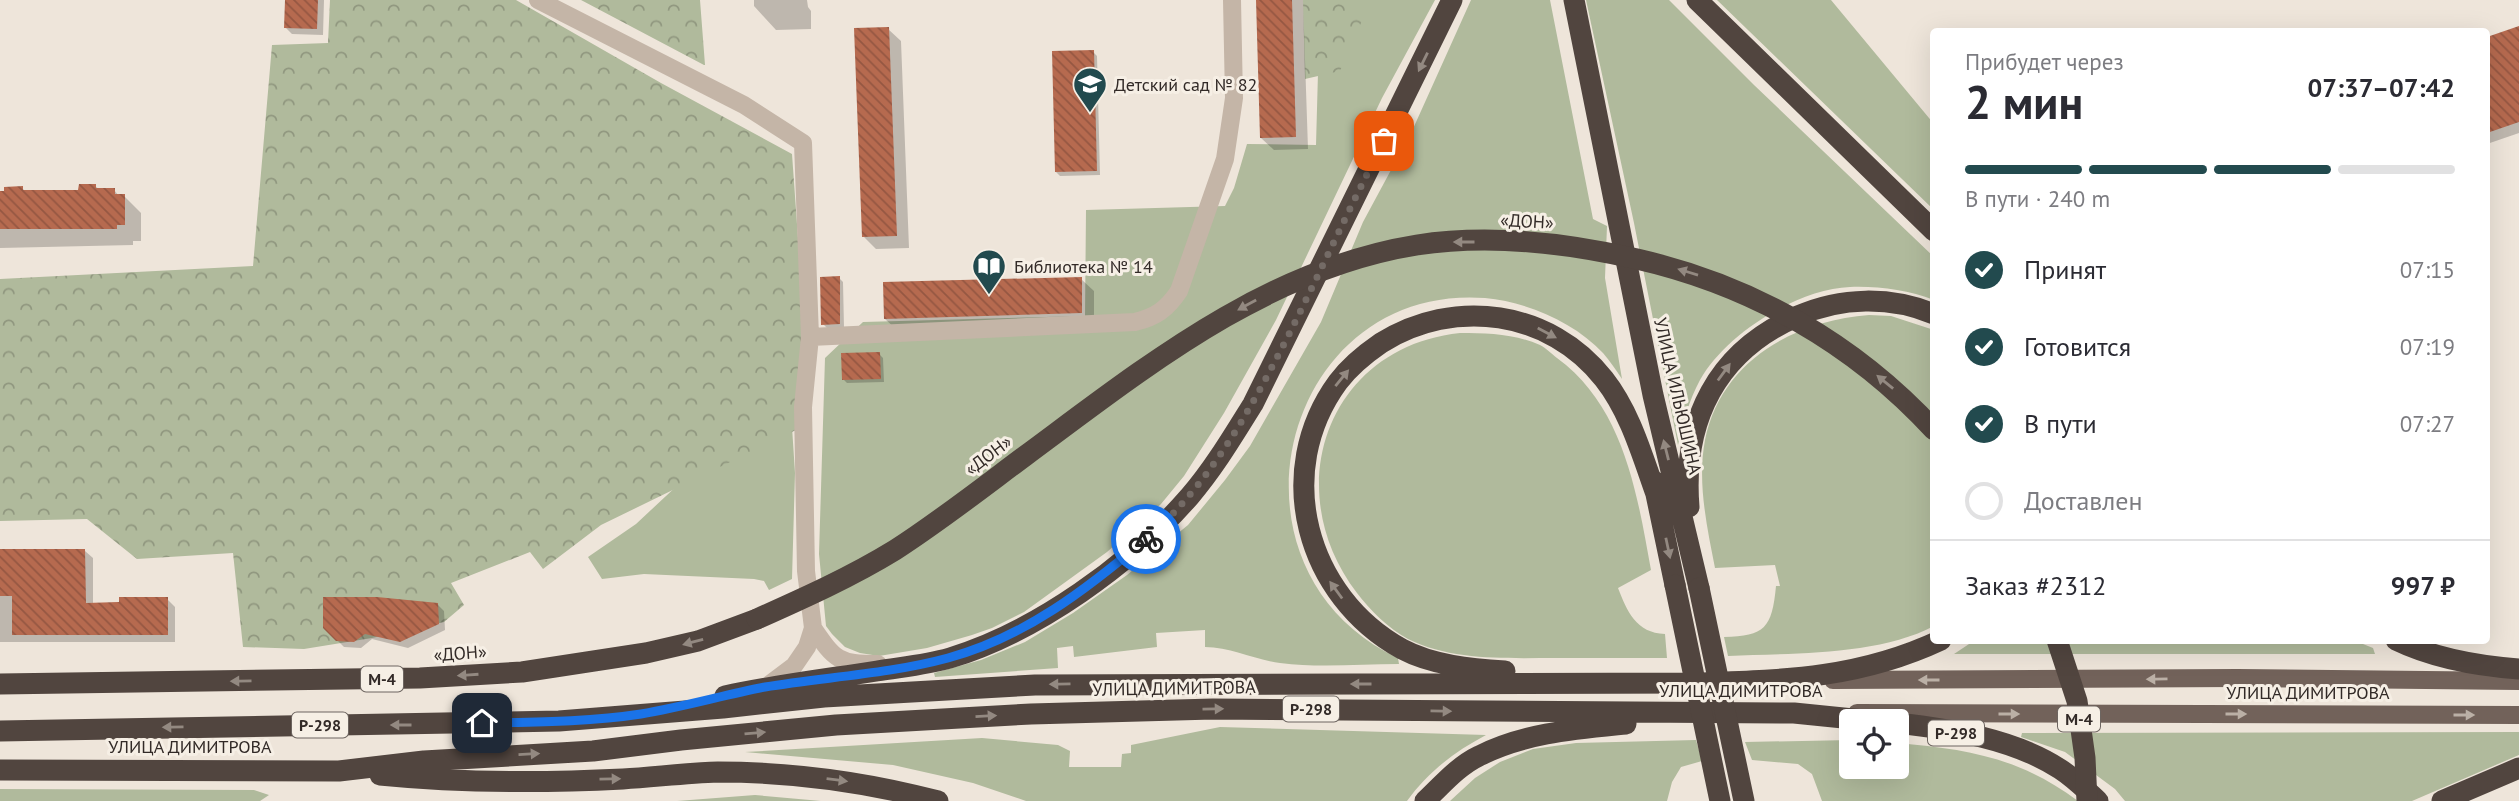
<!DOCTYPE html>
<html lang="ru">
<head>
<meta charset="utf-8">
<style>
  body { margin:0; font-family:"PT Sans",sans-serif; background:#f2f2f3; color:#2b2b33; height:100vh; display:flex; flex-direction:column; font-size:26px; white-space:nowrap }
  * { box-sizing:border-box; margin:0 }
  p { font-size:23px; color:#7c7c81 }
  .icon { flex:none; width:38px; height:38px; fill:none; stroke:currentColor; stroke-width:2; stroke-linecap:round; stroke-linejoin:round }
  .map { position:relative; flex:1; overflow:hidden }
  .side { position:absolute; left:1930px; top:28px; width:560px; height:616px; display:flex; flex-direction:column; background:#fff; border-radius:7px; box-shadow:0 7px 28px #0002 }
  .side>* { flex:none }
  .tools { position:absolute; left:1839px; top:709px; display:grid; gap:14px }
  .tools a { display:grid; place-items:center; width:70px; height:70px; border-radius:7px; background:#fff; box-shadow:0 7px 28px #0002; font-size:35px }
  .pin { position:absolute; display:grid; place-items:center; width:60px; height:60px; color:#fff; margin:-30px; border-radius:14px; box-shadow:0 4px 10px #0006 }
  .courier { position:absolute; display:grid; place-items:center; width:70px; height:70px; margin:-35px; border:5px solid #1a73e8; border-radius:50%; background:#fff; color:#222; box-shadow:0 2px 9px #0007 }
  .headline em { font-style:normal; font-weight:800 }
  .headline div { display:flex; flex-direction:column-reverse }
  .headline { display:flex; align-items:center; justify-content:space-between; height:119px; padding:0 35px }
  h1 { font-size:46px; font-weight:800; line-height:52px }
  .bar { display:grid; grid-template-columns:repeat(4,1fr); gap:10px 7px; align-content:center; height:84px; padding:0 35px }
  .bar i { height:9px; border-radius:5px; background:#e1e1e2 }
  .bar .on { background:#224a4e }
  .bar p { grid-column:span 4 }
  .line { display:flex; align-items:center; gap:18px; padding:0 35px; border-top:2px solid #e1e1e2 }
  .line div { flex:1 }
  ol { padding:0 35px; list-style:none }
  li { display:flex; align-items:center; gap:21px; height:77px }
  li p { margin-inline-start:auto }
  li .icon { padding:7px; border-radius:50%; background:#224a4e; color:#fff; stroke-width:4 }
  li:last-child { color:#7c7c81 }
  li i { width:38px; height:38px; border:4px solid #e1e1e2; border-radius:50% }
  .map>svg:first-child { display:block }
</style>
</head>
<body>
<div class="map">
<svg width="2519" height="801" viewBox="0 0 2519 801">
  <defs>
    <pattern id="forest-crowns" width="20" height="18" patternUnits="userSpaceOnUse" patternTransform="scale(1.75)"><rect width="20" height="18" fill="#b0ba9c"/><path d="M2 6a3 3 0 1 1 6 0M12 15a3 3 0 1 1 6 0" fill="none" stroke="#90977f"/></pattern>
    <pattern id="building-back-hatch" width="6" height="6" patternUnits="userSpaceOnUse" patternTransform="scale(1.75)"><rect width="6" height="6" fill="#b66a4f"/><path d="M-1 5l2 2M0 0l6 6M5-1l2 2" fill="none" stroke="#955742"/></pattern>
  </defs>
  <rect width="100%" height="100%" fill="#eee5da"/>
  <!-- green -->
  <path fill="#b0ba9c" d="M1320,0H1435L1382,98L1276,320L1224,413L1184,476L1161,504L1107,552L1024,612L992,628L972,635L927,648L879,656L860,653L845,647L832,634L826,626L819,554L825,358L863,322L1085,316L1086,210L1225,206L1234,188L1247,144L1316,145Z
    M1471,0H1550L1593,219L1607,226L1605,278L1622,379C1616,370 1610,361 1603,353C1574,322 1527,302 1485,298C1280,283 1211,570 1398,658L1399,664C1360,664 1319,668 1280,663C1255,660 1231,647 1205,647V630L1156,633L1157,647L1074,657L1073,646L1057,648L1058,668L935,677L934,673L981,660L1025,642L1073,613L1127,575L1188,525L1225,480L1250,446L1321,322L1363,222L1412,131Z
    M1586,0H1669L1754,85L1934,257V300C1908,290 1878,286 1850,287C1797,289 1726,334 1700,380C1689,400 1683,423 1678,445L1634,223Z
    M1717,0H1831L1934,124V210Z
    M1869,315L1891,316L1934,330V626C1877,656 1791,653 1728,656L1724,637C1765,636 1772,628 1776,586H1780L1775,565L1715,568C1707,527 1697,482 1705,440C1721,361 1794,321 1869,315Z
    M1460,333C1488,333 1515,334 1540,345C1546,348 1552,354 1557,358C1624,407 1637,493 1651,570L1618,588C1627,611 1636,633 1665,634L1667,658C1629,658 1592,658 1555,658C1507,658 1452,661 1408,639C1389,629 1370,610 1357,593C1278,490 1327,347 1460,333Z
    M792,427L795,473L792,579L769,590L764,581L754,579L644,574L602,579L588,557L636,524L681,482Z
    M1975,640H2353L2373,648L2375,654H1954Z
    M1220,727L1486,735C1454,752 1428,772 1407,801H1026L973,783L893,765L745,752L982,738L1058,745L1070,751L1069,767H1121L1122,754L1131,753V745Z
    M2519,732V755L2412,801H2125L2115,789L2065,752L2021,737L2022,733Z
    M1696,740L1702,761L1681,767L1672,782L1667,801H1450L1475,778L1500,762L1533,749L1576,743Z
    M1851,740L1852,766H1897V743C1967,749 2021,758 2078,801H1822L1812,774L1798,764L1752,760L1745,742Z
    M0,789L254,790L269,795L260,801H0Z
    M755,795L821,801H677Z"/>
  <!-- forest -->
  <path fill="url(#forest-crowns)" d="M330,0H516L661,83L792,154L804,322L796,430L601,525L543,569L530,552L451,583L464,605L444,622L372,638L304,649L243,647L233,553L137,559L87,519L0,521V279L253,266L272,45L328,43Z
    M581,0H700L705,65H704Z
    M1303,0H1371L1340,71L1305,79Z"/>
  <!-- shadow -->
  <path fill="#0003" d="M286,0H324L323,35L292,34L286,28Z
    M754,0H807L808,7L811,11V29L776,30L754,6Z
    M1257,0H1303L1308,149L1274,150L1261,138Z
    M2519,27V133L2487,144V39Z
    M888,29L901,41L909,248L876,249L864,237Z
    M1093,52L1097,56L1100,175L1060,176L1056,172Z
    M95,186L100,190H114L119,196H124L141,213V241H133V245L0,248V193L22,188L26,192H80Z
    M839,278L843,282L844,328H827L823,324Z
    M1081,279L1094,291V325L898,331L885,319Z
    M879,354L883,358L884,382L847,383L843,379Z
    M0,551H85L93,558V604L167,599L175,607V642H0Z
    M438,605L444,611L445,630L408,648L372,639L361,648L344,647L325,628Z"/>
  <!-- building -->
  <path fill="url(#building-back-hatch)" d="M285,0H318L317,29L284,28Z
    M1256,0H1292L1296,137L1260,138Z
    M2519,26V122L2487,133V37Z
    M889,27L897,236L862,237L854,28Z
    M1094,50L1097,171L1055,172L1052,51Z
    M79,184H96V188H115V194H125V225H117V229H0V191H4V187L23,186V190H78Z
    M840,276V324L821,325L820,277Z
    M1082,277V313L884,319L883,282Z
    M880,352L881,379L842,380L841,353Z
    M0,549H85L86,603L119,602V597H168V635H12V596H0Z
    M323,597H377L438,603L439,624L400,642L365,634L354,642L336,641L323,628Z"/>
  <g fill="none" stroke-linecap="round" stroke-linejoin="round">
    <!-- street -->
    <path stroke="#c4b5a7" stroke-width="18" d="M538,0L744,105L803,143L810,337L803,407L806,571L813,628L807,647L794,666L766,687
      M810,337L1135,322C1156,317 1167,309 1179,291L1225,159L1234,98L1232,0
      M813,628C835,660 838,664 878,664"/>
    <!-- primary -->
    <path stroke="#72625a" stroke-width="18" d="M1833,680L2238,678L2519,681
      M1857,713L2519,715"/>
    <!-- highway -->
    <path stroke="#51453f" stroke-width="21" d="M1574,0L1653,395L1699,588
      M1697,0L1934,231
      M1653,480L1675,585
      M1689,507C1682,420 1717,351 1798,316C1841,297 1890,296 1934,314
      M2396,640C2433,658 2479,666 2519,669
      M1505,671C1471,669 1432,665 1402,649C1306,596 1272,472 1338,382C1350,366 1365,354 1381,343C1454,297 1550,310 1604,379C1630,412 1642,455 1656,494
      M0,684L420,678L522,672L646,653L698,641L757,619
      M725,696C775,685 826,679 877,671C901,667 926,665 950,658C1036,632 1131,564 1190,496C1214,468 1233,436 1253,404L1452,0
      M1897,723C1951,729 2014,739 2060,769C2074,778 2086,790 2098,801
      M0,731L559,721L723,708L824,697L1035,685L1699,683C1787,680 1860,678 1941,640
      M0,770L339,771L424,761L593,751L681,740L836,725L1031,714L1213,709L1794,713L1873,721
      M380,775C460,783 542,783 623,779C655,777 687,773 718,772C793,772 866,782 938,801
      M1425,801C1442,785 1458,766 1479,756C1524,733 1576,729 1626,724
      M2442,801L2519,768"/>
    <!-- highway-bridge -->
    <path stroke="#51453f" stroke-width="21" d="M1675,585L1720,801
      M1699,588L1744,801
      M757,619C804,598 851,577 895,550C940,521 982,488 1025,456C1144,368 1266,269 1417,245C1488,234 1567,243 1637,259C1751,285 1854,343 1934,430
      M2057,640L2077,701L2085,758L2087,801"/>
  </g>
  <!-- one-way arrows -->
  <defs><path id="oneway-solid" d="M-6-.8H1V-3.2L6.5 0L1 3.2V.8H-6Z" transform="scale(1.75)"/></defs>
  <g fill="#938981">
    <use href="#oneway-solid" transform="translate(1423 62) rotate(116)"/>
    <use href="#oneway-solid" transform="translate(1464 242) rotate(180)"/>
    <use href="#oneway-solid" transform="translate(1688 272) rotate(-163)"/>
    <use href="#oneway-solid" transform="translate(1247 305) rotate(151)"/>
    <use href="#oneway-solid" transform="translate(1547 333) rotate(28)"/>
    <use href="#oneway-solid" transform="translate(1724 372) rotate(-54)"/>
    <use href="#oneway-solid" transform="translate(1342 378) rotate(-51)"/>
    <use href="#oneway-solid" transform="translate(1885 382) rotate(-141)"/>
    <use href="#oneway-solid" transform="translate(1666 450) rotate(-104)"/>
    <use href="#oneway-solid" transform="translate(1668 548) rotate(78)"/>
    <use href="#oneway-solid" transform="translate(1336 590) rotate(-126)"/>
    <use href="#oneway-solid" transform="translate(693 642) rotate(165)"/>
    <use href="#oneway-solid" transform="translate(468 675) rotate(176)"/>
    <use href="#oneway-solid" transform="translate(241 681) rotate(179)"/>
    <use href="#oneway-solid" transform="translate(1060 684) rotate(179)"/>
    <use href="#oneway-solid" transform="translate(1361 684) rotate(180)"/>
    <use href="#oneway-solid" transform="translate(1213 709) rotate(-1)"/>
    <use href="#oneway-solid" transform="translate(1441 711) rotate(1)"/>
    <use href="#oneway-solid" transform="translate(986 716) rotate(-3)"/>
    <use href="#oneway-solid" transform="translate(401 725) rotate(-180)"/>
    <use href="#oneway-solid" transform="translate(173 727) rotate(179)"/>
    <use href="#oneway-solid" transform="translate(755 733) rotate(-5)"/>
    <use href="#oneway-solid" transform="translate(529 754) rotate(-3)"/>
    <use href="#oneway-solid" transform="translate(610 779) rotate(-1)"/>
    <use href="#oneway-solid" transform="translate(837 780) rotate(7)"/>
  </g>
  <g fill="#bbb0a6">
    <use href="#oneway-solid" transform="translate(2157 679) rotate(179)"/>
    <use href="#oneway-solid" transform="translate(1929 680) rotate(-180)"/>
    <use href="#oneway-solid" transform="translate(2009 714)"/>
    <use href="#oneway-solid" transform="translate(2236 714)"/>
    <use href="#oneway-solid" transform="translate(2464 715)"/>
  </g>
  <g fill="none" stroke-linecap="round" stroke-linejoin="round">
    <!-- done -->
    <path stroke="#746b66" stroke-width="7" stroke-dasharray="0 12.6" d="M1146,539C1210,484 1249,412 1287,338C1320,273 1350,206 1384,141"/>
    <!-- route -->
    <path stroke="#1a73e8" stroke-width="9" d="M482,723C535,722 589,722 641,714C683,707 724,695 765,687C826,677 889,674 948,658C1025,637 1087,589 1146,539"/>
  </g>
  <!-- icons -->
  <defs>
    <g id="school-pin" transform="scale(1.75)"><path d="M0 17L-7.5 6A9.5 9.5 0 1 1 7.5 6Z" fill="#224a4e" stroke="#f6efe5"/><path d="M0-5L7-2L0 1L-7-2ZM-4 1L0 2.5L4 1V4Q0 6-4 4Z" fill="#fff"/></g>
    <g id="library-pin" transform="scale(1.75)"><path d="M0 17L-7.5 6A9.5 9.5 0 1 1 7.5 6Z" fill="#224a4e" stroke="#f6efe5"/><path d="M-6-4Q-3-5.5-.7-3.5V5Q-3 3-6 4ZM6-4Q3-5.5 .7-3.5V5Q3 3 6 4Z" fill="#fff"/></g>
  </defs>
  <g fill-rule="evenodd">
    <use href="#school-pin" x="1090" y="84"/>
    <use href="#library-pin" x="989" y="266"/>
  </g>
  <g text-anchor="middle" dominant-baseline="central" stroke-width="6" stroke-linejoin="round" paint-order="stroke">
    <!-- shield labels -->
    <g fill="#f6efe5" stroke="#6d6560" stroke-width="2">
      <rect x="361" y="666.5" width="42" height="25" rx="5"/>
      <rect x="1283" y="696.5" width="56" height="25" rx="5"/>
      <rect x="2058" y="706.5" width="42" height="25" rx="5"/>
      <rect x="292" y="712.5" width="56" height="25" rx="5"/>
      <rect x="1928" y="720.5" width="56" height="25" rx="5"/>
    </g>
    <g font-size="16" font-weight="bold" fill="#322a27">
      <text x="382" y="679">М-4</text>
      <text x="1311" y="709">Р-298</text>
      <text x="2079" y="719">М-4</text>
      <text x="320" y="725">Р-298</text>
      <text x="1956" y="733">Р-298</text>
    </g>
    <!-- poi labels -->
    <g font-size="18" fill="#322a27" stroke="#f6efe5" text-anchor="start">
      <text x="1114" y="84">Детский сад № 82</text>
      <text x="1014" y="266">Библиотека № 14</text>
    </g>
    <!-- street labels -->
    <g font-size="18" fill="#322a27" stroke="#f6efe5">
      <text transform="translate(1527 221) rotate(3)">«ДОН»</text>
      <text transform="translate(1678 396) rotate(77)">УЛИЦА ИЛЬЮШИНА</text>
      <text transform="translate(988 455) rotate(-37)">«ДОН»</text>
      <text transform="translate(460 653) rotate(-4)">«ДОН»</text>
      <text transform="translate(1174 688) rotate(-1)">УЛИЦА ДИМИТРОВА</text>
      <text x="1741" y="690">УЛИЦА ДИМИТРОВА</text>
      <text x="2308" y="692">УЛИЦА ДИМИТРОВА</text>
      <text x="190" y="746">УЛИЦА ДИМИТРОВА</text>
    </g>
  </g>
</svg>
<div class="tools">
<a><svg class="icon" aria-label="locate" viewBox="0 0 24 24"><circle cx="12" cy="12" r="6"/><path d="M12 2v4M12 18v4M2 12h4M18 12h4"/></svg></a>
</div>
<div class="pin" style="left:1384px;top:141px;background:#ea580c"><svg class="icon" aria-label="bag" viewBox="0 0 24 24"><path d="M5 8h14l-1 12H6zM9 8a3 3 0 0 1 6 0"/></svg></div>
<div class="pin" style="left:482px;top:723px;background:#1f2937"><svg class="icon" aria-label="home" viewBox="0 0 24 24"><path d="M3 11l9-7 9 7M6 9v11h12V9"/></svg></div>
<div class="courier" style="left:1146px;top:539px"><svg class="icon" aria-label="bike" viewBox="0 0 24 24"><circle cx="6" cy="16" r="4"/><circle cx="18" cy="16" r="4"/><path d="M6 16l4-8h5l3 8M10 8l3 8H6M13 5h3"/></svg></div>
<section class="side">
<div class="headline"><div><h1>2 мин</h1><p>Прибудет через</p></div><em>07:37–07:42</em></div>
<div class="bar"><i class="on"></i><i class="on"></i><i class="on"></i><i></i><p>В пути · 240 m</p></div>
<ol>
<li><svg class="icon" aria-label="check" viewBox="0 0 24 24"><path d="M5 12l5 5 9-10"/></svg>Принят<p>07:15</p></li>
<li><svg class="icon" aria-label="check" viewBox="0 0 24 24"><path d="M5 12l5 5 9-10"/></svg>Готовится<p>07:19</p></li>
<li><svg class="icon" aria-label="check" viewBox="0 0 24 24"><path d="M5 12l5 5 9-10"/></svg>В пути<p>07:27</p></li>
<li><i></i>Доставлен</li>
</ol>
<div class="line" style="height:91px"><div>Заказ #2312</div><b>997 ₽</b></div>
</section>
</div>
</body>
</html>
